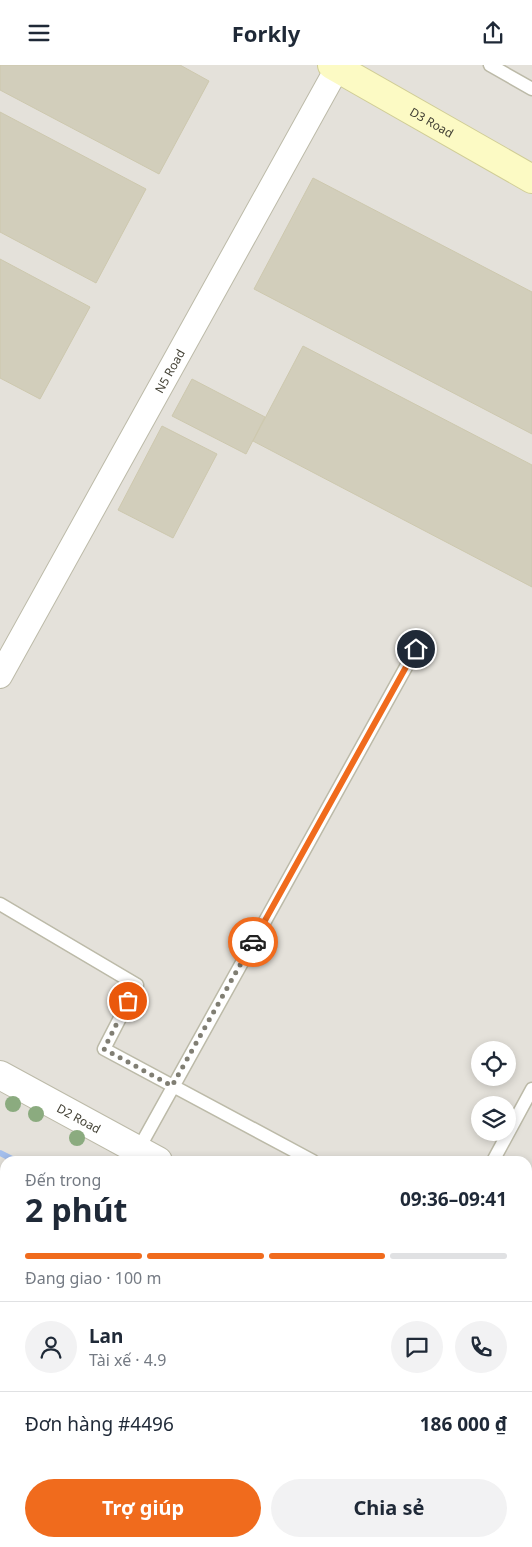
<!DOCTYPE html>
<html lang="vi">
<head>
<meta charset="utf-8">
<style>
  body { margin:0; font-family:"Noto Sans",sans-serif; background:#f2f2f3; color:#1f2937; height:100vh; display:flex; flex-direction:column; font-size:19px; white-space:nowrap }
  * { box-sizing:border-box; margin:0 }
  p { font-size:16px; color:#747a83 }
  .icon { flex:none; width:28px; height:28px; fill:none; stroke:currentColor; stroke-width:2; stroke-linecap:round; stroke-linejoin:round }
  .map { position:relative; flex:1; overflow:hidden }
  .sheet { position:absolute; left:0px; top:1091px; width:532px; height:391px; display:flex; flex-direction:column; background:#fff; border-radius:15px 15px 0 0; box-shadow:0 2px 8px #0003 }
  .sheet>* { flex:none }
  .controls { position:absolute; left:471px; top:976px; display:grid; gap:10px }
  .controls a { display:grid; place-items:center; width:45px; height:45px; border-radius:50%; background:#fff; box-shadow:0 2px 8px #0003; font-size:25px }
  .pin { position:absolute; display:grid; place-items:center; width:42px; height:42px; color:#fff; margin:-21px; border:2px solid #fff; border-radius:50%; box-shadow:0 1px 5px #0007 }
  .courier { position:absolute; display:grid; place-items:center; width:50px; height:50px; margin:-25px; border:4px solid #f06b1d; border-radius:50%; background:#fff; color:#222; box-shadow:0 1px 6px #0007 }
  .head em { font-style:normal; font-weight:700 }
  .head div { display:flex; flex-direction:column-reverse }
  .head { display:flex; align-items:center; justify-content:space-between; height:85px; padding:0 25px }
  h1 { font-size:32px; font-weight:700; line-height:38px }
  .bar { display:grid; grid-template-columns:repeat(4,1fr); gap:8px 5px; align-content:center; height:60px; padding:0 25px }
  .bar i { height:6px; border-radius:4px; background:#e0e1e3 }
  .bar .active { background:#f06b1d }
  .bar p { grid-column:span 4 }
  .line { display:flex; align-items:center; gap:12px; padding:0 25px; border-top:1px solid #e0e1e3 }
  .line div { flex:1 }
  .round { display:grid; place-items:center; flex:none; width:52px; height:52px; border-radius:26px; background:#f2f2f3 }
  .primary-button { display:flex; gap:10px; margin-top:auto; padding:10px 25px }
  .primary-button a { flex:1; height:58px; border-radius:30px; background:#f06b1d; color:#fff; font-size:20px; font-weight:700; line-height:58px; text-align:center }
  .primary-button a+a { background:#f2f2f3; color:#1f2937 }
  header { display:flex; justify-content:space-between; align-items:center; height:65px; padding:0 25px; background:#fff; font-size:22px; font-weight:700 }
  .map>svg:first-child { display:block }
</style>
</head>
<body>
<header><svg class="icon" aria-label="menu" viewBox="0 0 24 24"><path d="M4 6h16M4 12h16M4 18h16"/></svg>Forkly<svg class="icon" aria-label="share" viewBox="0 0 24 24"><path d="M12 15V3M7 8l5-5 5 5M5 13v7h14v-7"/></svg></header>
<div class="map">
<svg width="532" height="1482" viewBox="0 0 532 1482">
  <rect width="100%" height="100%" fill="#f1f0e5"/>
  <!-- industrial -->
  <path fill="#e4e1da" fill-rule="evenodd" d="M0,0H532V1482H0ZM480,985H508V1012H480ZM480,1040H508V1068H480ZM5,1096H528V1478H5Z"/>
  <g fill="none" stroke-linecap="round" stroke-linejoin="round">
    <!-- stream -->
    <path stroke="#a3beec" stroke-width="6" d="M0,1088L16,1096
      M528,1372L532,1375"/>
  </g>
  <!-- building -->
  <path fill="#d2cebb" stroke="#cdc8ae" d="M0,0H180L209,16L159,109L0,25Z
    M0,47L146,124L96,218L0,167Z
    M313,113L532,227V369L254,224Z
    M0,194L90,242L40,334L0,313Z
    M303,281L532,400V522L253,376Z
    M192,314L265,352L246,389L172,351Z
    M162,361L217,389L173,473L118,445Z
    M313,1478H412L420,1482H311Z"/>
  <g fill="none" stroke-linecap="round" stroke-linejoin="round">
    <!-- service casing -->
    <g stroke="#bcbaa8" stroke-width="15">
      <path id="service" d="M490,0L532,24
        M0,839L137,920L104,984L313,1096
        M138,1085L416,584
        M493,1096L532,1024
        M0,1220L5,1223
        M0,1365L5,1363
        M207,1478L209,1482
        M473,1478L481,1482"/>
    </g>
    <!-- minor casing -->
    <g stroke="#bcbaa8" stroke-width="26">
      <g id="minor">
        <path id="s1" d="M0,611L339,0"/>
      </g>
    </g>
    <!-- tertiary casing -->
    <g stroke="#bcbaa8" stroke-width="30">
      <g id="tertiary">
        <path id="s2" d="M0,1010L158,1096"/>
        <path d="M0,1149L5,1152"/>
        <path d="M528,1293L532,1296"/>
        <path d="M528,1431L532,1433"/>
      </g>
    </g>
    <!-- secondary casing -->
    <g stroke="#d0cd96" stroke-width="30">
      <g id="secondary">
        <path id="s3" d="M332,0L532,114"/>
      </g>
    </g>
    <!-- service -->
    <use href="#service" stroke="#fff" stroke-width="12"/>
    <!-- minor -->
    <use href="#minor" stroke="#fff" stroke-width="24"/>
    <!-- tertiary -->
    <use href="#tertiary" stroke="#fff" stroke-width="28"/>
    <!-- secondary -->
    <use href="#secondary" stroke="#fcfac4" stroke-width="28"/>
  </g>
  <!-- trees -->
  <g fill="#8bab7f">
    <circle cx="13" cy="1039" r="8"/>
    <circle cx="36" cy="1049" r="8"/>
    <circle cx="77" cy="1073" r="8"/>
  </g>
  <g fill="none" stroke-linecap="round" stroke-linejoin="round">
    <!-- done -->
    <path stroke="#807e73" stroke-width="5" stroke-dasharray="0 9" d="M128,936L104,984L172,1021L253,877"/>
    <!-- route -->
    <path stroke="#f06b1d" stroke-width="6" d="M253,877L416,584"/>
  </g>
  <g text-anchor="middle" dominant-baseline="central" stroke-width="4.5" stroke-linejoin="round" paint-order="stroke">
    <!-- street labels -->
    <g font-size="12" fill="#434135" stroke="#fff">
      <text stroke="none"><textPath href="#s3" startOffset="115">D3 Road</textPath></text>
      <text stroke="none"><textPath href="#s1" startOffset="349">N5 Road</textPath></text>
      <text stroke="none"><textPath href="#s2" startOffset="90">D2 Road</textPath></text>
    </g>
  </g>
</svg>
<div class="controls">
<a><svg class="icon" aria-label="locate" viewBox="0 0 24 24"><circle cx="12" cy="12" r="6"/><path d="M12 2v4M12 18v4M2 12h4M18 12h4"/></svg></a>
<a><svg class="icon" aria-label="layers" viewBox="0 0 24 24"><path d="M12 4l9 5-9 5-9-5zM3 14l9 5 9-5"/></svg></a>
</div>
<div class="pin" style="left:128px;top:936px;background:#ea580c"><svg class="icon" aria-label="bag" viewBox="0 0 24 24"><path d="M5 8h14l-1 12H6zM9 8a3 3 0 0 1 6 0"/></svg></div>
<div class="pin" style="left:416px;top:584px;background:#1f2937"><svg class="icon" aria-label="home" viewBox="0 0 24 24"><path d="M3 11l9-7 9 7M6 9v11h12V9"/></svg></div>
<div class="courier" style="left:253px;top:877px"><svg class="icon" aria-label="car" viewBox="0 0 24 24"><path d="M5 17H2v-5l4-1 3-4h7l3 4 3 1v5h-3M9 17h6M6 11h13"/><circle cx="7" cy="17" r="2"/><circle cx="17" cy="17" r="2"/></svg></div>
<section class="sheet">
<div class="head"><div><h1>2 phút</h1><p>Đến trong</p></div><em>09:36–09:41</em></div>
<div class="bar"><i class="active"></i><i class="active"></i><i class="active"></i><i></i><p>Đang giao · 100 m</p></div>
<div class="line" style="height:90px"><a class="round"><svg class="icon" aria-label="person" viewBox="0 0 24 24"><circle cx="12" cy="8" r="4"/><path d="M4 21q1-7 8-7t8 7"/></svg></a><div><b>Lan</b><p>Tài xế · 4.9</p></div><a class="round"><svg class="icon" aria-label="chat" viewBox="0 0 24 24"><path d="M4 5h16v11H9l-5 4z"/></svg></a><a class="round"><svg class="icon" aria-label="phone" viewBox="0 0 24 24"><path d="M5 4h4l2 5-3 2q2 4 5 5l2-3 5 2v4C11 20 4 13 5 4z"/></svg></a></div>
<div class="line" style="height:65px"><div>Đơn hàng #4496</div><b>186 000 ₫</b></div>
<div class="primary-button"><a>Trợ giúp</a><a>Chia sẻ</a></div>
</section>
</div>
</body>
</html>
